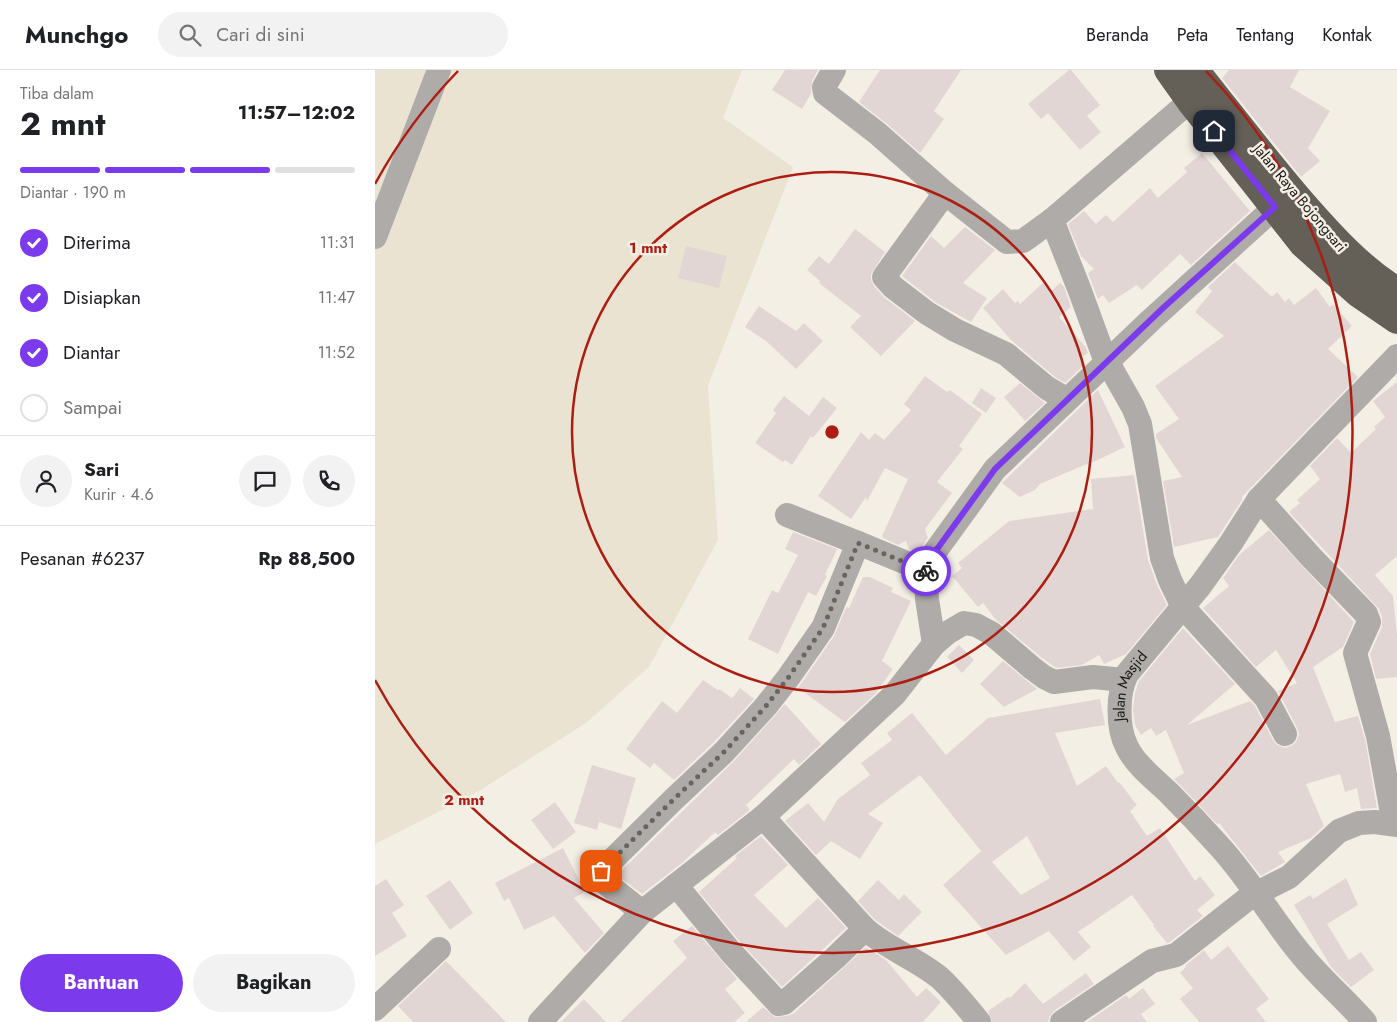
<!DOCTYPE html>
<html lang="id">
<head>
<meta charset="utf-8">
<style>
  body { margin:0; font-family:Jost,sans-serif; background:#f2f2f2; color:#202124; height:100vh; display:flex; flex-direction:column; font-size:19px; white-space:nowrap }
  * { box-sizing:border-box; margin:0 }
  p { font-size:16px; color:#757577 }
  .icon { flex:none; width:28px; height:28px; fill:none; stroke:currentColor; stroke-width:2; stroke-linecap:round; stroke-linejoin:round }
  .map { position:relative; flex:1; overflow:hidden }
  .drawer { display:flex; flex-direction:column; background:#fff; width:375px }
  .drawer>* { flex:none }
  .pin { position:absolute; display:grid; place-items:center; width:42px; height:42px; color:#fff; margin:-21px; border-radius:10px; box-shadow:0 2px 8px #0006 }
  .courier { position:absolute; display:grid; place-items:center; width:50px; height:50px; margin:-25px; border:4px solid #7c3aed; border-radius:50%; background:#fff; color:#222; box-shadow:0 1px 6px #0007 }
  .head em { font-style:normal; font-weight:700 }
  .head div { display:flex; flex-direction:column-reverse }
  .head { display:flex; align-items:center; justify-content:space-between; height:85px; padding:0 20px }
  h1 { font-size:32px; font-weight:700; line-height:38px }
  .bar { display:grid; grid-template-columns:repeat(4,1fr); gap:8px 5px; align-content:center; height:60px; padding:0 20px }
  .bar i { height:6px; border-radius:4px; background:#e0e0e0 }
  .bar .active { background:#7c3aed }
  .bar p { grid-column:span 4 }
  .line { display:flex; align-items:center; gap:12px; padding:0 20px; border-top:1px solid #e0e0e0 }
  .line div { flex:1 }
  .round { display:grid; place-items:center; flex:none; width:52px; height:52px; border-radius:26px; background:#f2f2f2 }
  ol { padding:0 20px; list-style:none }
  li { display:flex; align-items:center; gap:15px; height:55px }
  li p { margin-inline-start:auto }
  li .icon { padding:5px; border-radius:50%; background:#7c3aed; color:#fff; stroke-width:4 }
  li:last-child { color:#757577 }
  li i { width:28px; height:28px; border:2px solid #e0e0e0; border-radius:50% }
  .cta { display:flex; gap:10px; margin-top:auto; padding:10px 20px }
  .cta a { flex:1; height:58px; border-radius:30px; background:#7c3aed; color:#fff; font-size:20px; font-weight:700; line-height:58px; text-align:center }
  .cta a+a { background:#f2f2f2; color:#202124 }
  header { display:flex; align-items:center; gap:30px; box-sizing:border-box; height:70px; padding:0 25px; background:#fff; border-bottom:1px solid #e0e0e0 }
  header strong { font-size:24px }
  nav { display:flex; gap:28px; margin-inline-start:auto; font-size:18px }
  .search { width:350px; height:45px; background:#f2f2f2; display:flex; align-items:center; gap:12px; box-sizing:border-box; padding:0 18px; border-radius:28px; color:#757577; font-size:19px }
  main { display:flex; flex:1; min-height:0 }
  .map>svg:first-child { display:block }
</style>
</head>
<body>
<header>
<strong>Munchgo</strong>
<div class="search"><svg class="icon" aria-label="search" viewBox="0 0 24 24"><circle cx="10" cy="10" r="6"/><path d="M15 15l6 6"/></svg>Cari di sini</div>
<nav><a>Beranda</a><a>Peta</a><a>Tentang</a><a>Kontak</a></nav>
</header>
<main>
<section class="drawer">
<div class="head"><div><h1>2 mnt</h1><p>Tiba dalam</p></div><em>11:57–12:02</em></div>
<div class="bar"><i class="active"></i><i class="active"></i><i class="active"></i><i></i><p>Diantar · 190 m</p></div>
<ol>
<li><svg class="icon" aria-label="check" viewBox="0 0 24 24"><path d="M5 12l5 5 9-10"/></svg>Diterima<p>11:31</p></li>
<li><svg class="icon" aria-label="check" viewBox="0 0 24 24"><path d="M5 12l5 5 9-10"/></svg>Disiapkan<p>11:47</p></li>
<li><svg class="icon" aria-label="check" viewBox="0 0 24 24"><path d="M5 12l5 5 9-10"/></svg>Diantar<p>11:52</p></li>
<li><i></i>Sampai</li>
</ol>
<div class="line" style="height:90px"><a class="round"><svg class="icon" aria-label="person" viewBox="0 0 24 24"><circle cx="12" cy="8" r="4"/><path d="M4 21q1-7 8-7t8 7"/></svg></a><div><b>Sari</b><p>Kurir · 4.6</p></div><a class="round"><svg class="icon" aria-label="chat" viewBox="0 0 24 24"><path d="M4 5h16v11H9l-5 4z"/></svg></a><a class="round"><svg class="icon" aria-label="phone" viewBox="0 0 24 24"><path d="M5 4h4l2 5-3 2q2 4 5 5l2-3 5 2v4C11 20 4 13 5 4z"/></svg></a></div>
<div class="line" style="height:65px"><div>Pesanan #6237</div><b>Rp 88,500</b></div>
<div class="cta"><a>Bantuan</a><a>Bagikan</a></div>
</section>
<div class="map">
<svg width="1022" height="952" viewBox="0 0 1022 952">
  <rect width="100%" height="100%" fill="#f4efe5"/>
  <!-- built -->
  <path fill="#eae3d2" d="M0,0H367L348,48L418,97L333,316L343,470L274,597L211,653L99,724L0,774Z"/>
  <!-- building -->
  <path fill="#e2d6d4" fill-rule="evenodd" d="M410,0H443L437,11L436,24L427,39L397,20Z
    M505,0H586L559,41L569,49L545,83L511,53L484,32Z
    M694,0H696L725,35L712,46L726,62L705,80L673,43L666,49L653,34Z
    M854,0H924L915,17L955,41L933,78L945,91L926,107L847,8Z
    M827,83L875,141L816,195L805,184L767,220L762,215L734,233L728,225L723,229L713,203L719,199L706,186L693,154L709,141L721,154L731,145L738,152L775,118L783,128L812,102L809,98Z
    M590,157L620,180L588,213L612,228L596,252L560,232L527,206L556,166L569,178Z
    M480,159L510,182L496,204V210L499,216L510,228L540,251L506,286L475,257L486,246L444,213L445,211L432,200L444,186L454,194Z
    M311,176L352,186L344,218L303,208Z
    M860,192L897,227L902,222L910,232L914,228L919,235L941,218L955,237L958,234L977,256L953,279L983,307L867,427V430L843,467L799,477L788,411L807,407L781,368V364L804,349L780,316L849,266L820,242L837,221L833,217Z
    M669,212L676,221L685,213L689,217L696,237L684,247L710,276L713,283L707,287L710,294L690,313L680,307L637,271L608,238L628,219L640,233L643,231L645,234Z
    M384,236L421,261L429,253L448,271L421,299L391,271L370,257Z
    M550,306L572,322L575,320L607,344L584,376L588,379L562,412L577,423L550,459L553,468L546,478L539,481L534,479L531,471L523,475L508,468L507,466L533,409L510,398L492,431L491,427L476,449L443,426L486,362L494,370L500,363L509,370L536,340L529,334Z
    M1022,312V486L1000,505L1018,526L1022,565V607L1001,609L995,584L1007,557V547L1004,539L914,442L925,433L922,430L945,409L935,396L962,368L976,383L1001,359L999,357L1010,347L998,331Z
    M645,313L670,333L650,351L629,327Z
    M606,318L621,328L611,343L597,333Z
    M723,320L750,377L714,394V393L665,414L660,420L645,427L627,413Z
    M409,326L434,346L448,327L462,338L438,368L436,366L417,395L410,390L408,392L380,373L401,343L398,340Z
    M759,405L773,490L782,515L792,535L751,584L729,594L724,585L707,595L681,598L666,587L621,550L608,533L603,537L577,506L587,498L583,493L634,451L718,439L716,409Z
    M894,460L979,552L968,577L938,597L960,652L983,646L990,669L1002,738L986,739L982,718L970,722L965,704L931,714L949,756L936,768L903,782L910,792L886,806L844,753L842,754L799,709L809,703L791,660L781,666L776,658L766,665L760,655L758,640L760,623L764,611L808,558L860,614L812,655L875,631L880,636L898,670L902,675L910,678L916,676L921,672L924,665L922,658L903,621L922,613L901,580L881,597L828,538L854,516L848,508L864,485Z
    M418,462L462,479L450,505L452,506L441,526L433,522L403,584L373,569L397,520L403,523L423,485L410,479Z
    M488,507H495L518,518L516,522L536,531L507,591L518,599L500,624L470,652L423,618L459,566L470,540L472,537L474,538Z
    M584,575L599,590L587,603L572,587Z
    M628,591L662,619L629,637L605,614Z
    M328,610L343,620L344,619L357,628L365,618L379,629L339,672L299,710L279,693L275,698L251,679L287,631L302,643Z
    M725,629L730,655L680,663L702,716L731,696L743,713L744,712L762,735L755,741L772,766L785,758L820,811L825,806L840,825L822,840L828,846L795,872L792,873L778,856L779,855L757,825L703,862L716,877L699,891L674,861L631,885L568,815L606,781L545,705L493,744L508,753L485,789L456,771L441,785L410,751L433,733L449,752L463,729L495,705L486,693L517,670L512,663L537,643L571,685L613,648ZM652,766L675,808L646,825L617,792Z
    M410,634L446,674L424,695L419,689L371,735L375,740L343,765L340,762L307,793L267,824L242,805L359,691Z
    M217,695L261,708L246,759L224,752L222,760L199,753Z
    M180,732L201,762L178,779L156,750Z
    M386,766L413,795L379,825L411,858L443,828L471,858L407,917L365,872L324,822L362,788L360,786Z
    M188,778L210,822L199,828L229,863L210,883L179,846L149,860L134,828L129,831L120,813Z
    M971,808L983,835L952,854L974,890L986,882L999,900L976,917L956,897L919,835L935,825L938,829Z
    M11,809L29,835L17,843L32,866L0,886V816Z
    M75,810L98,843L75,860L51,826Z
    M503,810L524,830L529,824L547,842L523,866L499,849L483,831Z
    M317,856L362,909L350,919L370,943L359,952H245L312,888L298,871Z
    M853,876L894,929L881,939L891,952H824L805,929L818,918L805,903L811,897L810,896L829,880L836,890Z
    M491,877L511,890L542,927L551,918L566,932L548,952H371L388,937L400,947L412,946L418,944Z
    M71,891L131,952H38L23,936Z
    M711,903L719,914L679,941L675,946L673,952H617L613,941L633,927L635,928L650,913L668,934Z
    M768,918L780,934L766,944L772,952H712L751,925L754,929Z
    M209,929L231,952H186Z"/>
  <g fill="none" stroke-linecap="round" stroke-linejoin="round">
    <!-- minor -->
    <g stroke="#aeaba8" stroke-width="24">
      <path d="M459,0L449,17L450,23L502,63L570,123L632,172L648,171L677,150L815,31"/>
      <path d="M570,123L509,207L518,217L552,243L580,260L631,284L672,318L691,329"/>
      <path d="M677,150L705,221L728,284L758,337L765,354L787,488L795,510L808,537L891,628L910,664"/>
      <path d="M0,167L64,0"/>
      <path d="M884,429L936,487L991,544L994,552L980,583L1003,666L1019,754"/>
      <path d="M412,445L483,473L551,501"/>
      <path d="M559,574L552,529L551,501L557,486L620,399L776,250L900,137"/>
      <path d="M388,747L490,859C513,879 542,889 565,908C579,921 592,937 604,952"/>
      <path d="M301,815L355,881L404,934L409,933L460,888L490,859"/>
      <path d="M267,842L228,811L225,806L226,801L299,729L349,682L391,636L413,608L448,558L483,473"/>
      <path d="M0,939L64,879"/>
      <path d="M165,952L267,842L388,747L519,625L559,574L572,563L589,553L601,555L616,563L657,598L669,607L679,612L718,607L749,610"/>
      <path d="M687,952L777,891L801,885L876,826L914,807L964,761L984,753L1000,752L1022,755"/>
      <path id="s1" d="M990,952C969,928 945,908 925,883C897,849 875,810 845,777C828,758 811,740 793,722C779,709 760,694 752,677C742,658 742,623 752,604L825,516L856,473L884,429L1022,286"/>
    </g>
    <!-- highway -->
    <path stroke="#645f57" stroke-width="28" d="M793,0L815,31L928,174L984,224L1022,250
      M820,0C856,45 890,90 928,134C956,166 985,198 1022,221"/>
  </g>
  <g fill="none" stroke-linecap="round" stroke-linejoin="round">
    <!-- done -->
    <path stroke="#67655e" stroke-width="5" stroke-dasharray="0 9" d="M226,801L299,729L349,682L391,636L413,608L448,558L483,473L551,501"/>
    <!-- route -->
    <path stroke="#7c3aed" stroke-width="6" d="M551,501L557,486L620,399L788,238L900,137L839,61"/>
  </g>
  <!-- distance rings -->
  <g fill="none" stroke="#ad1d11" stroke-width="2.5">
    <circle cx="457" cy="362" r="260"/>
    <path d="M0 114A520 520 0 0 1 83 1M831 1A520 520 0 1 1 0 610"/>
  </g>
  <g text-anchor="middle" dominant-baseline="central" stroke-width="5" stroke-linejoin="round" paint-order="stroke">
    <!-- street labels -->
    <g font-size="15" fill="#1b1a16" stroke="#f4efe5">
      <text transform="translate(925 128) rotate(50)">Jalan Raya Bojongsari</text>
      <text stroke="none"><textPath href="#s1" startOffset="429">Jalan Masjid</textPath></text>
    </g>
  </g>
  <circle cx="457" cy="362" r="8" fill="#ad1d11" stroke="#f4efe5" stroke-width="2.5"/>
  <g font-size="15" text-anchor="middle" font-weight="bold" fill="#ad1d11" stroke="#f4efe5" stroke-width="5" stroke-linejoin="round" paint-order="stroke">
    <text x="273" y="183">1 mnt</text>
    <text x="89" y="735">2 mnt</text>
  </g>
</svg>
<div class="pin" style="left:226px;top:801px;background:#ea580c"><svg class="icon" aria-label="bag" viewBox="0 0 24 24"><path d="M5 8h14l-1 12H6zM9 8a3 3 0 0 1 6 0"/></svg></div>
<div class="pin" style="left:839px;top:61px;background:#1f2937"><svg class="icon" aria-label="home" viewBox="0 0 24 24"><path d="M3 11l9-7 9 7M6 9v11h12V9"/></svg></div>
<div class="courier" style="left:551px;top:501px"><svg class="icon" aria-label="bike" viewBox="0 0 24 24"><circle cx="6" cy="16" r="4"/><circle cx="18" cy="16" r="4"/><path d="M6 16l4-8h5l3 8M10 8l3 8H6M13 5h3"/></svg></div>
</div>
</main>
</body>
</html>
